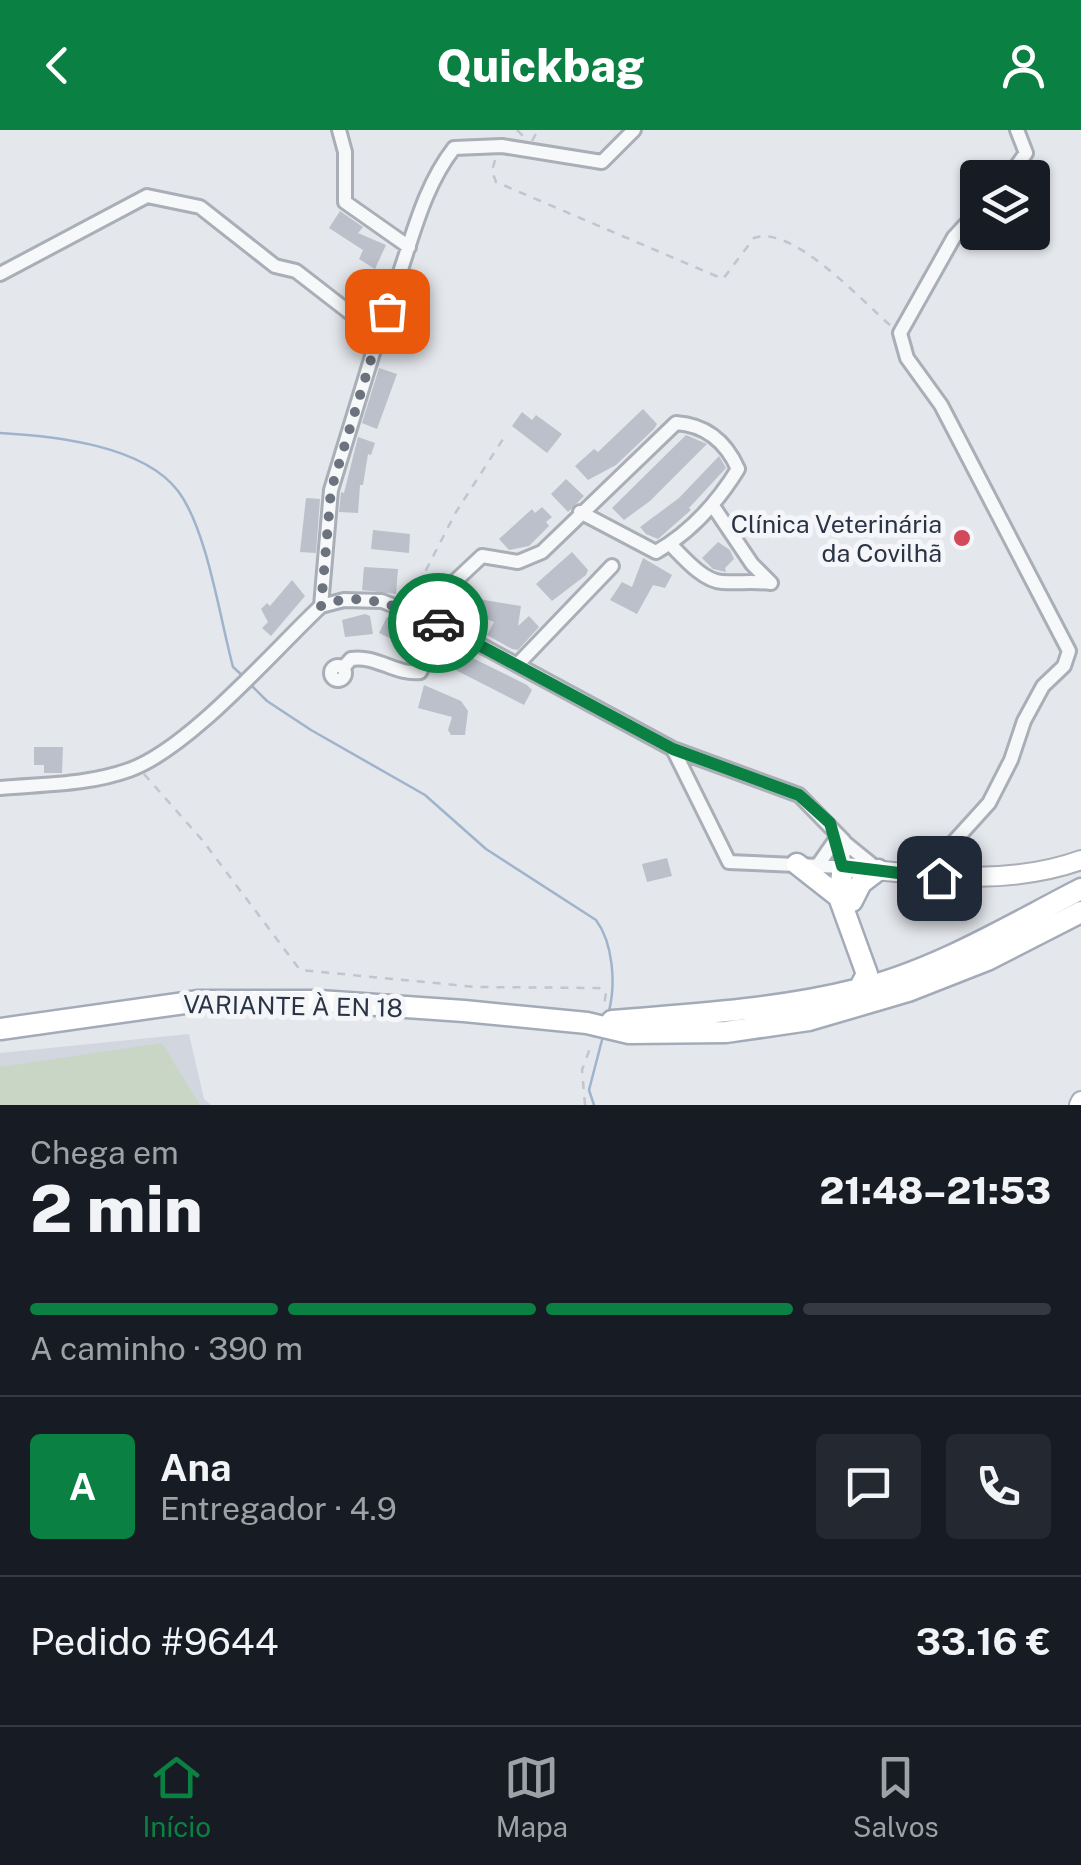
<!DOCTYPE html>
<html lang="pt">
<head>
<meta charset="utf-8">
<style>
  body { margin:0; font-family:"Public Sans",sans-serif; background:#242831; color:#f1f3f6; height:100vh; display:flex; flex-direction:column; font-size:38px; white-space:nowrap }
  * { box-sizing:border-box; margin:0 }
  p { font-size:32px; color:#9ea1a6 }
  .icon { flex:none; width:55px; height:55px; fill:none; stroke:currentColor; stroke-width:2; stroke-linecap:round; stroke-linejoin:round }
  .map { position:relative; height:975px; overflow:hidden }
  .panel { display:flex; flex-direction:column; background:#171b24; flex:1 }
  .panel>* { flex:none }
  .controls { position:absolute; left:960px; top:30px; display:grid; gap:20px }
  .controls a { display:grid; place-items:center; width:90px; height:90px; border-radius:10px; background:#171b24; box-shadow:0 2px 8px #0004; font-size:50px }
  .pin { position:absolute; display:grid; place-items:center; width:85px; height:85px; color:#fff; margin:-42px; border-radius:20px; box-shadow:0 5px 15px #0006 }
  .courier { position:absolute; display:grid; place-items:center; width:100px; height:100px; margin:-50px; border:8px solid #0b8043; border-radius:50%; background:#fff; color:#222; box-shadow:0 2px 12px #0007 }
  .head em { font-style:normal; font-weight:800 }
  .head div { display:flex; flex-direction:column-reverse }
  .head { display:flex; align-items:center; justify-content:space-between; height:170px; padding:0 30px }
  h1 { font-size:65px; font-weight:800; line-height:75px }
  .bar { display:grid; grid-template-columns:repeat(4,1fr); gap:15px 10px; align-content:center; height:120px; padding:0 30px }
  .bar i { height:12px; border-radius:8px; background:#363941 }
  .bar .on { background:#0b8043 }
  .bar p { grid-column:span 4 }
  .line { display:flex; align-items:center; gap:25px; padding:0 30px; border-top:2px solid #363941 }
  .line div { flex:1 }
  .round { display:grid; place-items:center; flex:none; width:105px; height:105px; border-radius:10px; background:#242831 }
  header { display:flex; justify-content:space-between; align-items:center; height:130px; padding:0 30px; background:#0b8043; color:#fff; font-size:45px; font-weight:800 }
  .tab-bar { display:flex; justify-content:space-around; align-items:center; height:140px; border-top:2px solid #363941; background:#171b24; font-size:28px; color:#9ea1a6 }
  .tab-bar a { display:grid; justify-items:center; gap:5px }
  .tab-bar .on { color:#0b8043 }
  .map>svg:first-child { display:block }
</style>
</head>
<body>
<header><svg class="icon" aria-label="back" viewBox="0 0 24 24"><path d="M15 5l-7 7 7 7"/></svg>Quickbag<svg class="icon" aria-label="person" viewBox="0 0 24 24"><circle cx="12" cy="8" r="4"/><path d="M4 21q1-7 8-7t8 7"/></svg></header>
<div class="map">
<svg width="1081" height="975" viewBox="0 0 1081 975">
  <rect width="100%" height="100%" fill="#e4e7ec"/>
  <!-- built -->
  <path fill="#d2d6de" d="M189,904L204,969L211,975H0V923Z"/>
  <!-- green -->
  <path fill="#c9d6c5" d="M162,913L200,975H0V937Z"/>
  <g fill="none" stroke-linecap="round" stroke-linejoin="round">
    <!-- stream -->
    <path stroke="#9fb4cc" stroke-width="2.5" d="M0,303C54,306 143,315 178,361C207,399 220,489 233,537L244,547
      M249,553L267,571L311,600L425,665L486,719L596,790C613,813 616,853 609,881
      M594,975L589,960L602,910"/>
  </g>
  <!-- building -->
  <path fill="#bbc0ca" d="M340,81L363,97L358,103L386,115L375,139L359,129L363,120L329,98Z
    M407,153L427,161L404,221L386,214Z
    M379,238L397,244L377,299L362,293Z
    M643,279L657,294L654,299L616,335L588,350L575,336L594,319L598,322Z
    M522,282L532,290L536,285L562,304L547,323L512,296Z
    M686,305L707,314L650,371L624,390L612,378Z
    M358,307L375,313L371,325L368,324L363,355H360L358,383L339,382L341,362L344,363Z
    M719,326L726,338L689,378L691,380L658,409L646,404L640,397L679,368Z
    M566,349L584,366L568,382L551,364Z
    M306,368L320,369L316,423L300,422Z
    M542,377L552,387L546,392L549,396L529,416L509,420L499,409L532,379L535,383Z
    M373,400L410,404L409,423L371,419Z
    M718,412L730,420L734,429L725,438L726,442L713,439L702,428Z
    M572,422L588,440L586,445L552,471L536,454Z
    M643,428L672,445L665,458L653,455L637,484L610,470L622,452L632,457Z
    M364,437L398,439L396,464L362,460Z
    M292,450L305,466L271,506L262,498L268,492L261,479L267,473L270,476Z
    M462,459L484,470L521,476L518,496L529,486L539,497L518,520L512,519L487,505L494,492L460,479L451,469Z
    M365,484L370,486L373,504L345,507L342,490Z
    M387,487L424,502L427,506L419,522L379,503Z
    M446,515L527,555L532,560L524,575L438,531Z
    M424,555L461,571L468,581L465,605H451L448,600L452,587L418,578Z
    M34,617H63L62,643H44V635H34Z
    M667,728L672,746L647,752L642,734Z"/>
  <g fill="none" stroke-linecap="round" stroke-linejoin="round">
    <!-- street casing -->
    <g stroke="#a9aeb7" stroke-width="18">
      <path id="street" d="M339,0L345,22V72L409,117
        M1008,48L1026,23L1017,0
        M0,144L147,66L200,77L275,136L296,141L367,196L376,213L331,360L321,476
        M374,203C408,144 412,72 454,18L502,16L602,32L634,0
        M670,414C683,427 703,451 722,452C739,453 754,451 771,453L752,434L713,376
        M418,486L482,426L518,432L542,422L676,293C706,295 726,312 738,339C717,373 691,402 656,422L580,382
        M517,535L612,436
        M331 543a7 7 0 1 1 14 0a7 7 0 1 1-14 0Z
        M343,538L351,529C377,525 395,545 420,542L444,496
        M673,619L729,732L843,737
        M0,658C44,654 87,655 129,640C189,619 273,521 321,476L344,470L382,471L447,497L673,619L799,665L844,711L843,737
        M844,712L876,738
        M818,735L834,712
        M931,748L950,716L989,673L1011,630L1024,591L1043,556L1064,536L1069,521L941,275L907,228L900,203L954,107L978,81"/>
    </g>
    <!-- secondary casing -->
    <g stroke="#a9aeb7" stroke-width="22">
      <path id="secondary" d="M843,737C921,744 1004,758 1081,730
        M1079,975L1081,971"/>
    </g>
    <!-- primary casing -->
    <g stroke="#a3abb8" stroke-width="25">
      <path id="primary" d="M797,734L839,767
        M843,737L839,767L867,844L857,863
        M852,771L861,753L878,740
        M612,891C694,884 776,880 856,860C935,841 1009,796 1081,759
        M0,899L199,871H319L464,881L587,893L629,903L726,902L809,890L908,861L987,830L1081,782"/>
    </g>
    <!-- path -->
    <path stroke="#c2c5cb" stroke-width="2.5" stroke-dasharray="8 8" stroke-linecap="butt" d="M517,0L525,8
      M532,11L538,0
      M495,30L492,41L496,52L723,149L754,108C792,94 862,171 891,196
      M411,469L456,382L505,306
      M144,644L203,711L300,840L476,857L599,858L606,862L604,876
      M585,975L582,940L592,913"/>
    <!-- street -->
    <use href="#street" stroke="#f7f8fa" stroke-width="12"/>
    <!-- secondary -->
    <use href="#secondary" stroke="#fff" stroke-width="18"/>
    <!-- primary -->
    <use href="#primary" stroke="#fff" stroke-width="20"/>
  </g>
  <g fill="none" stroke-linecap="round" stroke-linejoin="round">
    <!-- done -->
    <path stroke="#6c737f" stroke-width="10" stroke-dasharray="0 18" d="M387,181L374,203L376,213L331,360L321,476C361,459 400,478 438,493"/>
    <!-- route -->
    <path stroke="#0b8043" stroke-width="12" d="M438,493L673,619L799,665L830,693L842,736L939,748"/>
  </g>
  <!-- markers -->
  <circle fill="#d1495b" stroke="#f4f6f9" stroke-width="4" cx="962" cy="408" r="10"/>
  <g text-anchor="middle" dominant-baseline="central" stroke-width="10" stroke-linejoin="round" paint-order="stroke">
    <!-- poi labels -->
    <g font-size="25" fill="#2b3445" stroke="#f4f6f9" text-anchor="end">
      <text x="942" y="394">Clínica Veterinária<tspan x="942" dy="29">da Covilhã</tspan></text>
    </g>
    <!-- street labels -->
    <g font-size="25" fill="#2b3445" stroke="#f4f6f9">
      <text transform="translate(293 876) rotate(1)">VARIANTE À EN 18</text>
    </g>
  </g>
</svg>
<div class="controls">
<a><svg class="icon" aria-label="layers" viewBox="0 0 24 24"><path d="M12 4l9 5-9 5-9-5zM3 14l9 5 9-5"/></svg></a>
</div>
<div class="pin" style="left:387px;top:181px;background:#ea580c"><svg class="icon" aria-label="bag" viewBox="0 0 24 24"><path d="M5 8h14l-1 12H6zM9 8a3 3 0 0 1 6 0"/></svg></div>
<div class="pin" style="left:939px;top:748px;background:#1f2937"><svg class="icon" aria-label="home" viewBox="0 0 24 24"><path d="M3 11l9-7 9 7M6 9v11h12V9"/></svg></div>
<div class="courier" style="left:438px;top:493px"><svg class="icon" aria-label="car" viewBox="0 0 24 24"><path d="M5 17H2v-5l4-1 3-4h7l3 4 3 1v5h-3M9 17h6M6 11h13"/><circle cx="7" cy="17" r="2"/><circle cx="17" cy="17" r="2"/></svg></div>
</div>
<section class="panel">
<div class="head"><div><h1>2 min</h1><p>Chega em</p></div><em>21:48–21:53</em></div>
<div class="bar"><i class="on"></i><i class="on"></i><i class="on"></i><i></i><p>A caminho · 390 m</p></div>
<div class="line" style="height:180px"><b class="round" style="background:#0b8043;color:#fff">A</b><div><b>Ana</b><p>Entregador · 4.9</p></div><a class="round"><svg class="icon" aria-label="chat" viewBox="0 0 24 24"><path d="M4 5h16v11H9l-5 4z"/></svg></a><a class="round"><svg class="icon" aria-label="phone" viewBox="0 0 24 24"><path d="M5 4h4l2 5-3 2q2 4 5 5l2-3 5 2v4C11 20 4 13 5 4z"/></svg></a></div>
<div class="line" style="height:130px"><div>Pedido #9644</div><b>33.16 €</b></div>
</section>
<nav class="tab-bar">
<a class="on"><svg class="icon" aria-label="home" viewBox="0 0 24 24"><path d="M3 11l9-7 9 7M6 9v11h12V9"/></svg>Início</a>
<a><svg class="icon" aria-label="map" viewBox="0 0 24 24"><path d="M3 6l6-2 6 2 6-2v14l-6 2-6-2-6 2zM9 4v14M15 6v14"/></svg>Mapa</a>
<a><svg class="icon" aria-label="saved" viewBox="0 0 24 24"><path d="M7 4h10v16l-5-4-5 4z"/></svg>Salvos</a>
</nav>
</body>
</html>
